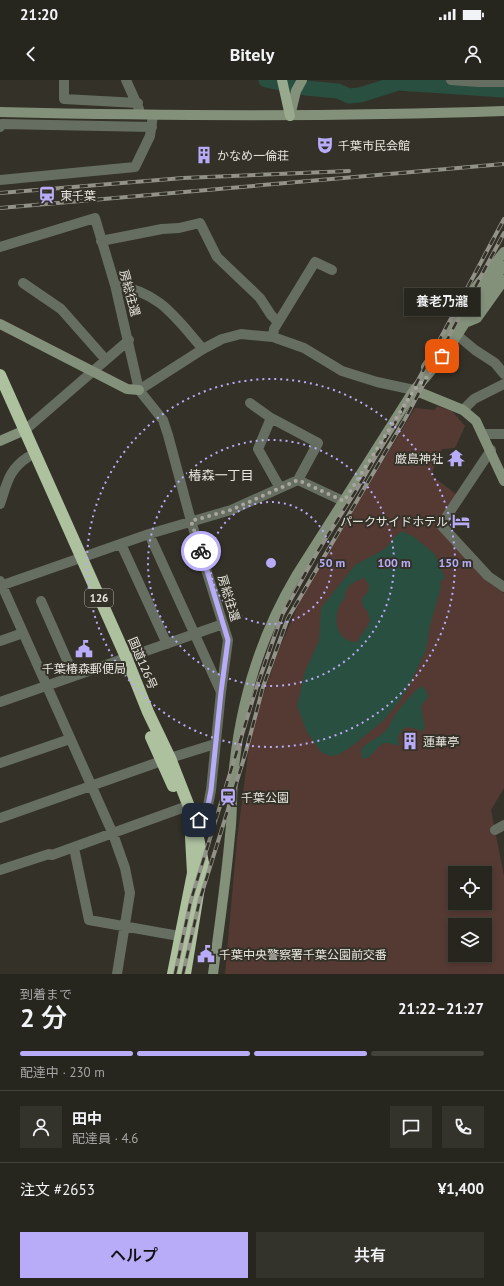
<!DOCTYPE html>
<html lang="ja">
<head>
<meta charset="utf-8">
<style>
  body { margin:0; font-family:"PT Sans","Noto Sans JP",sans-serif; background:#33322b; color:#f1f3f6; height:100vh; display:flex; flex-direction:column; font-size:15px; white-space:nowrap }
  * { box-sizing:border-box; margin:0 }
  p { font-size:13px; color:#a4a5a4 }
  .icon { flex:none; width:22px; height:22px; fill:none; stroke:currentColor; stroke-width:2; stroke-linecap:round; stroke-linejoin:round }
  .map { position:relative; height:894px; overflow:hidden }
  .sheet { display:flex; flex-direction:column; background:#27261e; flex:1 }
  .sheet>* { flex:none }
  .tools { position:absolute; left:448px; top:786px; display:grid; gap:8px }
  .tools a { display:grid; place-items:center; width:44px; height:44px; border-radius:0px; background:#27261e; box-shadow:0 2px 6px #0003,0 0 0 1px #43433c; font-size:20px }
  .pin { position:absolute; display:grid; place-items:center; width:34px; height:34px; color:#fff; margin:-17px; border-radius:8px; box-shadow:0 2px 6px #0006 }
  .courier { position:absolute; display:grid; place-items:center; width:40px; height:40px; margin:-20px; border:3px solid #b8abf7; border-radius:50%; background:#fff; color:#222; box-shadow:0 1px 5px #0007 }
  .bubble { position:absolute; height:28px; border-radius:0px; background:#27261e; box-shadow:0 2px 6px #0003,0 0 0 1px #43433c; font-size:13px; font-weight:600; line-height:28px; text-align:center }
  .head em { font-style:normal; font-weight:600 }
  .head div { display:flex; flex-direction:column-reverse }
  .head { display:flex; align-items:center; justify-content:space-between; height:68px; padding:0 20px }
  h1 { font-size:26px; font-weight:600; line-height:30px }
  .bar { display:grid; grid-template-columns:repeat(4,1fr); gap:6px 4px; align-content:center; height:48px; padding:0 20px }
  .bar i { height:5px; border-radius:3px; background:#43433c }
  .bar .on { background:#b8abf7 }
  .bar p { grid-column:span 4 }
  .line { display:flex; align-items:center; gap:10px; padding:0 20px; border-top:1px solid #43433c }
  .line div { flex:1 }
  .round { display:grid; place-items:center; flex:none; width:42px; height:42px; border-radius:0px; background:#33322b }
  .primary-button { display:flex; gap:8px; margin-top:auto; padding:8px 20px }
  .primary-button a { flex:1; height:46px; border-radius:0px; background:#b8abf7; color:#111; font-size:16px; font-weight:600; line-height:46px; text-align:center }
  .primary-button a+a { background:#33322b; color:#f1f3f6 }
  .status { display:flex; justify-content:space-between; align-items:center; height:28px; padding:0 20px; background:#27261e; direction:ltr }
  .status svg { height:11px; fill:currentColor }
  header { display:flex; justify-content:space-between; align-items:center; height:52px; padding:0 20px; background:#27261e; font-size:18px; font-weight:600 }
  .map>svg:first-child { display:block }
</style>
</head>
<body>
<div class="status"><b>21:20</b><svg viewBox="0 0 49 12"><path d="M0 12V9h3v3zM5 12V6h3v6zM10 12V3h3v9zM15 12V0h3v12zM26 1h20v11H26zM47 4h2v5h-2z"/></svg></div>
<header><svg class="icon" aria-label="back" viewBox="0 0 24 24"><path d="M15 5l-7 7 7 7"/></svg>Bitely<svg class="icon" aria-label="person" viewBox="0 0 24 24"><circle cx="12" cy="8" r="4"/><path d="M4 21q1-7 8-7t8 7"/></svg></header>
<div class="map">
<svg width="504" height="894" viewBox="0 0 504 894">
  <rect width="100%" height="100%" fill="#343228"/>
  <!-- green -->
  <path fill="#553933" fill-rule="evenodd" d="M437,326L452,331L465,346L455,368L442,369L431,395L457,415L438,446L489,503L504,513V708L491,730L504,796V894H225L237,760L251,651L278,572L303,514L415,328L435,330ZM455,793H485V823H455ZM455,845H485V875H455Z"/>
  <!-- water -->
  <path fill="#294f40" fill-rule="evenodd" d="M402,451L414,457L435,474L445,498L440,502L441,508L430,545L426,570L410,604L401,619L383,641L351,667L338,675L330,676L321,672L307,652L297,626L305,591L319,561L321,528L355,485L385,469L395,456ZM364,498L369,505L368,511L362,519L363,527L367,530L370,541C366,549 361,554 357,562C334,563 331,531 345,518C344,507 354,501 364,498Z
    M422,606L427,612L428,617L421,626L425,648L421,652L417,649L407,647L403,649L398,657L399,666C396,665 390,663 386,663C375,664 374,679 362,679L361,670C367,661 378,659 385,651C389,648 391,642 393,638C397,631 416,608 422,606Z"/>
  <g fill="none" stroke-linecap="round" stroke-linejoin="round">
    <!-- river -->
    <path stroke="#294f40" stroke-width="15" d="M266,0L305,8L338,11L349,16L360,15L398,3L504,10"/>
    <!-- street -->
    <path stroke="#666e61" stroke-width="10" d="M64,0V19L138,23
      M126,0L139,29
      M451,0L478,2H504
      M0,47L2,44L152,47
      M0,100L135,87L150,56L153,35
      M101,161L162,149L179,148L200,143L217,177L260,218L271,235L278,242
      M0,167L95,138L115,205L139,310L163,340L168,355L191,441L228,560L221,612L211,710L206,736L188,745
      M23,203L61,229L106,280
      M115,205C160,212 175,237 203,269
      M451,250L475,270L495,283L504,294
      M273,257L274,249L315,182L332,190
      M139,310L203,269L222,259L241,254L273,257L304,268L342,291L377,302L414,310
      M250,323L271,338L258,369L280,408
      M463,330L474,319L504,304
      M271,338L318,363L298,400
      M25,350L129,260
      M483,354H504
      M491,370L441,445L488,496L504,507
      M0,424C7,404 8,390 28,377
      M149,454L221,612
      M121,464L167,564
      M0,501L113,754L125,788L130,813L117,894
      M0,506L149,454L231,430L298,400L343,421
      M41,521L74,596
      M0,561L23,553
      M0,622L223,544
      M0,683L70,659
      M0,738L170,678L215,664
      M495,750L504,745
      M74,768L89,840L179,856
      M0,790L49,774L52,775L182,728"/>
    <!-- secondary -->
    <path stroke="#83907a" stroke-width="10" d="M0,32C168,36 336,37 504,31
      M290,36L296,11L302,0
      M459,235V228L504,172
      M467,242L477,238L504,200
      M0,244L127,309L139,310
      M426,287L459,237L486,209L504,186
      M414,310L463,330L476,341L504,401
      M0,361L25,350
      M213,894C219,848 226,802 230,755C233,733 231,711 234,688C241,620 261,555 296,496L414,310C443,280 465,244 486,209"/>
    <!-- primary -->
    <path stroke="#99a98d" stroke-width="10" d="M282,0L290,36"/>
    <!-- highway -->
    <path stroke="#adc19f" stroke-width="12" d="M0,295L126,577L148,632L170,678L195,742L203,783L185,894
      M151,657L173,706
      M173,894L193,793L191,757"/>
    <!-- rail casing -->
    <g stroke="#939289" stroke-width="4">
      <path id="rail" d="M0,113L183,98L349,91
        M0,128L504,84
        M175,894L191,820L257,606L282,535L318,471L357,409L399,336L504,139
        M183,894L200,819L245,675L263,607L288,538L405,339L504,153"/>
    </g>
    <!-- rail -->
    <use href="#rail" stroke="#343228" stroke-width="2.5" stroke-dasharray="8" stroke-linecap="butt"/>
  </g>
  <g fill="none" stroke-linecap="round" stroke-linejoin="round">
    <!-- done -->
    <path stroke="#a8a69e" stroke-width="4" stroke-dasharray="0 7.2" d="M201,471L191,441L231,430L298,400L344,421L414,310L428,296L442,276"/>
    <!-- route -->
    <path stroke="#b8abf7" stroke-width="5" d="M199,740L206,736L211,710L221,612L228,560L201,471"/>
  </g>
  <!-- distance rings -->
  <g fill="none" stroke="#b8abf7" stroke-width="2" stroke-dasharray="2 4">
    <circle cx="271" cy="483" r="61"/>
    <circle cx="271" cy="483" r="123"/>
    <circle cx="271" cy="483" r="184"/>
  </g>
  <!-- icons -->
  <defs>
    <g id="theatre-bare" transform="scale(1.38)"><path d="M-5-5.5Q0-4 5-5.5V0Q5 5 0 6Q-5 5-5 0ZM-3.3-2.5H-1v1.5H-3.3ZM1-2.5H3.3v1.5H1ZM-2.8 1Q0 5.5 2.8 1Z" fill="#b8abf7" stroke="#343228" stroke-width="2.5" paint-order="stroke"/></g>
    <g id="building-bare" transform="scale(1.38)"><path d="M-4-6H4V6H1V3H-1V6H-4ZM-2.5-4.3h1.7v1.8h-1.7ZM.8-4.3h1.7v1.8H.8ZM-2.5-1h1.7V.8h-1.7ZM.8-1h1.7V.8H.8Z" fill="#b8abf7" stroke="#343228" stroke-width="2.5" paint-order="stroke"/></g>
    <g id="station-bare" transform="scale(1.38)"><path d="M-3-6H3Q5-6 5-4V2Q5 4 3 4L4.5 6H3L1.5 4h-3L-3 6H-4.5L-3 4Q-5 4-5 2V-4Q-5-6-3-6ZM-3.5-4v3h7v-3ZM-3.5 1v1.5H-2V1ZM2 1v1.5H3.5V1Z" fill="#b8abf7" stroke="#343228" stroke-width="2.5" paint-order="stroke"/></g>
    <g id="temple-bare" transform="scale(1.38)"><path d="M0-6L5-2H3V0L6.5 2.5H4V6H1.5V3h-3V6H-4V2.5H-6.5L-3 0V-2H-5Z" fill="#b8abf7" stroke="#343228" stroke-width="2.5" paint-order="stroke"/></g>
    <g id="hotel-bare" transform="scale(1.38)"><path d="M-6-4.5h1.5V1H6V5H4.5V3h-9V5H-6ZM-4 0a1.8 1.8 0 1 1 3.6 0ZM.5 0V-2.5h3Q6-2.5 6 0Z" fill="#b8abf7" stroke="#343228" stroke-width="2.5" paint-order="stroke"/></g>
    <g id="civic-bare" transform="scale(1.38)"><path d="M-.6-6.5H3V-4.5H.6V-3L4-1V1h2V6H-6V1h2V-1L-.6-3ZM-1.2 2.5V6h2.4V2.5Z" fill="#b8abf7" stroke="#343228" stroke-width="2.5" paint-order="stroke"/></g>
  </defs>
  <g fill-rule="evenodd">
    <use href="#theatre-bare" x="325" y="65"/>
    <use href="#building-bare" x="204" y="75"/>
    <use href="#station-bare" x="47" y="115"/>
    <use href="#temple-bare" x="456" y="378"/>
    <use href="#hotel-bare" x="461" y="441"/>
    <use href="#civic-bare" x="84" y="569"/>
    <use href="#building-bare" x="410" y="661"/>
    <use href="#station-bare" x="228" y="717"/>
    <use href="#civic-bare" x="206" y="874"/>
  </g>
  <g text-anchor="middle" dominant-baseline="central" stroke-width="4" stroke-linejoin="round" paint-order="stroke">
    <!-- shield labels -->
    <rect fill="#343228" stroke="#b1afa7" stroke-width="1" x="85" y="509" width="28" height="18" rx="3"/>
    <g font-size="11" font-weight="bold" fill="#e6e5de">
      <text x="99" y="518">126</text>
    </g>
    <!-- poi labels -->
    <g font-size="12" fill="#e6e5de" stroke="#343228" text-anchor="start">
      <text x="338" y="65">千葉市民会館</text>
      <text x="217" y="75">かなめ一倫荘</text>
      <text x="60" y="115">東千葉</text>
      <text x="443" y="378" text-anchor="end">厳島神社</text>
      <text x="448" y="441" text-anchor="end">パークサイドホテル</text>
      <text x="84" y="588" text-anchor="middle">千葉椿森郵便局</text>
      <text x="423" y="661">蓮華亭</text>
      <text x="241" y="717">千葉公園</text>
      <text x="219" y="874">千葉中央警察署千葉公園前交番</text>
    </g>
    <!-- street labels -->
    <g font-size="12" fill="#e6e5de" stroke="#343228">
      <text transform="translate(130 213) rotate(75)">房総往還</text>
      <text transform="translate(229 518) rotate(73)">房総往還</text>
      <text transform="translate(143 583) rotate(67)">国道126号</text>
    </g>
    <!-- neighbourhood labels -->
    <g font-size="13" fill="#e6e5de" stroke="#343228">
      <text x="221" y="395">椿森一丁目</text>
    </g>
  </g>
  <circle cx="271" cy="483" r="6" fill="#b8abf7" stroke="#343228" stroke-width="2"/>
  <g font-size="12" text-anchor="middle" font-weight="bold" fill="#b8abf7" stroke="#343228" stroke-width="4" stroke-linejoin="round" paint-order="stroke">
    <text x="332" y="487">50 m</text>
    <text x="394" y="487">100 m</text>
    <text x="455" y="487">150 m</text>
  </g>
</svg>
<div class="tools">
<a><svg class="icon" aria-label="locate" viewBox="0 0 24 24"><circle cx="12" cy="12" r="6"/><path d="M12 2v4M12 18v4M2 12h4M18 12h4"/></svg></a>
<a><svg class="icon" aria-label="layers" viewBox="0 0 24 24"><path d="M12 4l9 5-9 5-9-5zM3 14l9 5 9-5"/></svg></a>
</div>
<div class="pin" style="left:442px;top:276px;background:#ea580c"><svg class="icon" aria-label="bag" viewBox="0 0 24 24"><path d="M5 8h14l-1 12H6zM9 8a3 3 0 0 1 6 0"/></svg></div>
<div class="pin" style="left:199px;top:740px;background:#1f2937"><svg class="icon" aria-label="home" viewBox="0 0 24 24"><path d="M3 11l9-7 9 7M6 9v11h12V9"/></svg></div>
<div class="courier" style="left:201px;top:471px"><svg class="icon" aria-label="bike" viewBox="0 0 24 24"><circle cx="6" cy="16" r="4"/><circle cx="18" cy="16" r="4"/><path d="M6 16l4-8h5l3 8M10 8l3 8H6M13 5h3"/></svg></div>
<div class="bubble" style="left:404px;top:208px;width:76px">養老乃瀧</div>
</div>
<section class="sheet">
<div class="head"><div><h1>2 分</h1><p>到着まで</p></div><em>21:22–21:27</em></div>
<div class="bar"><i class="on"></i><i class="on"></i><i class="on"></i><i></i><p>配達中 · 230 m</p></div>
<div class="line" style="height:72px"><a class="round"><svg class="icon" aria-label="person" viewBox="0 0 24 24"><circle cx="12" cy="8" r="4"/><path d="M4 21q1-7 8-7t8 7"/></svg></a><div><b>田中</b><p>配達員 · 4.6</p></div><a class="round"><svg class="icon" aria-label="chat" viewBox="0 0 24 24"><path d="M4 5h16v11H9l-5 4z"/></svg></a><a class="round"><svg class="icon" aria-label="phone" viewBox="0 0 24 24"><path d="M5 4h4l2 5-3 2q2 4 5 5l2-3 5 2v4C11 20 4 13 5 4z"/></svg></a></div>
<div class="line" style="height:52px"><div>注文 #2653</div><b>¥1,400</b></div>
<div class="primary-button"><a>ヘルプ</a><a>共有</a></div>
</section>
</body>
</html>
